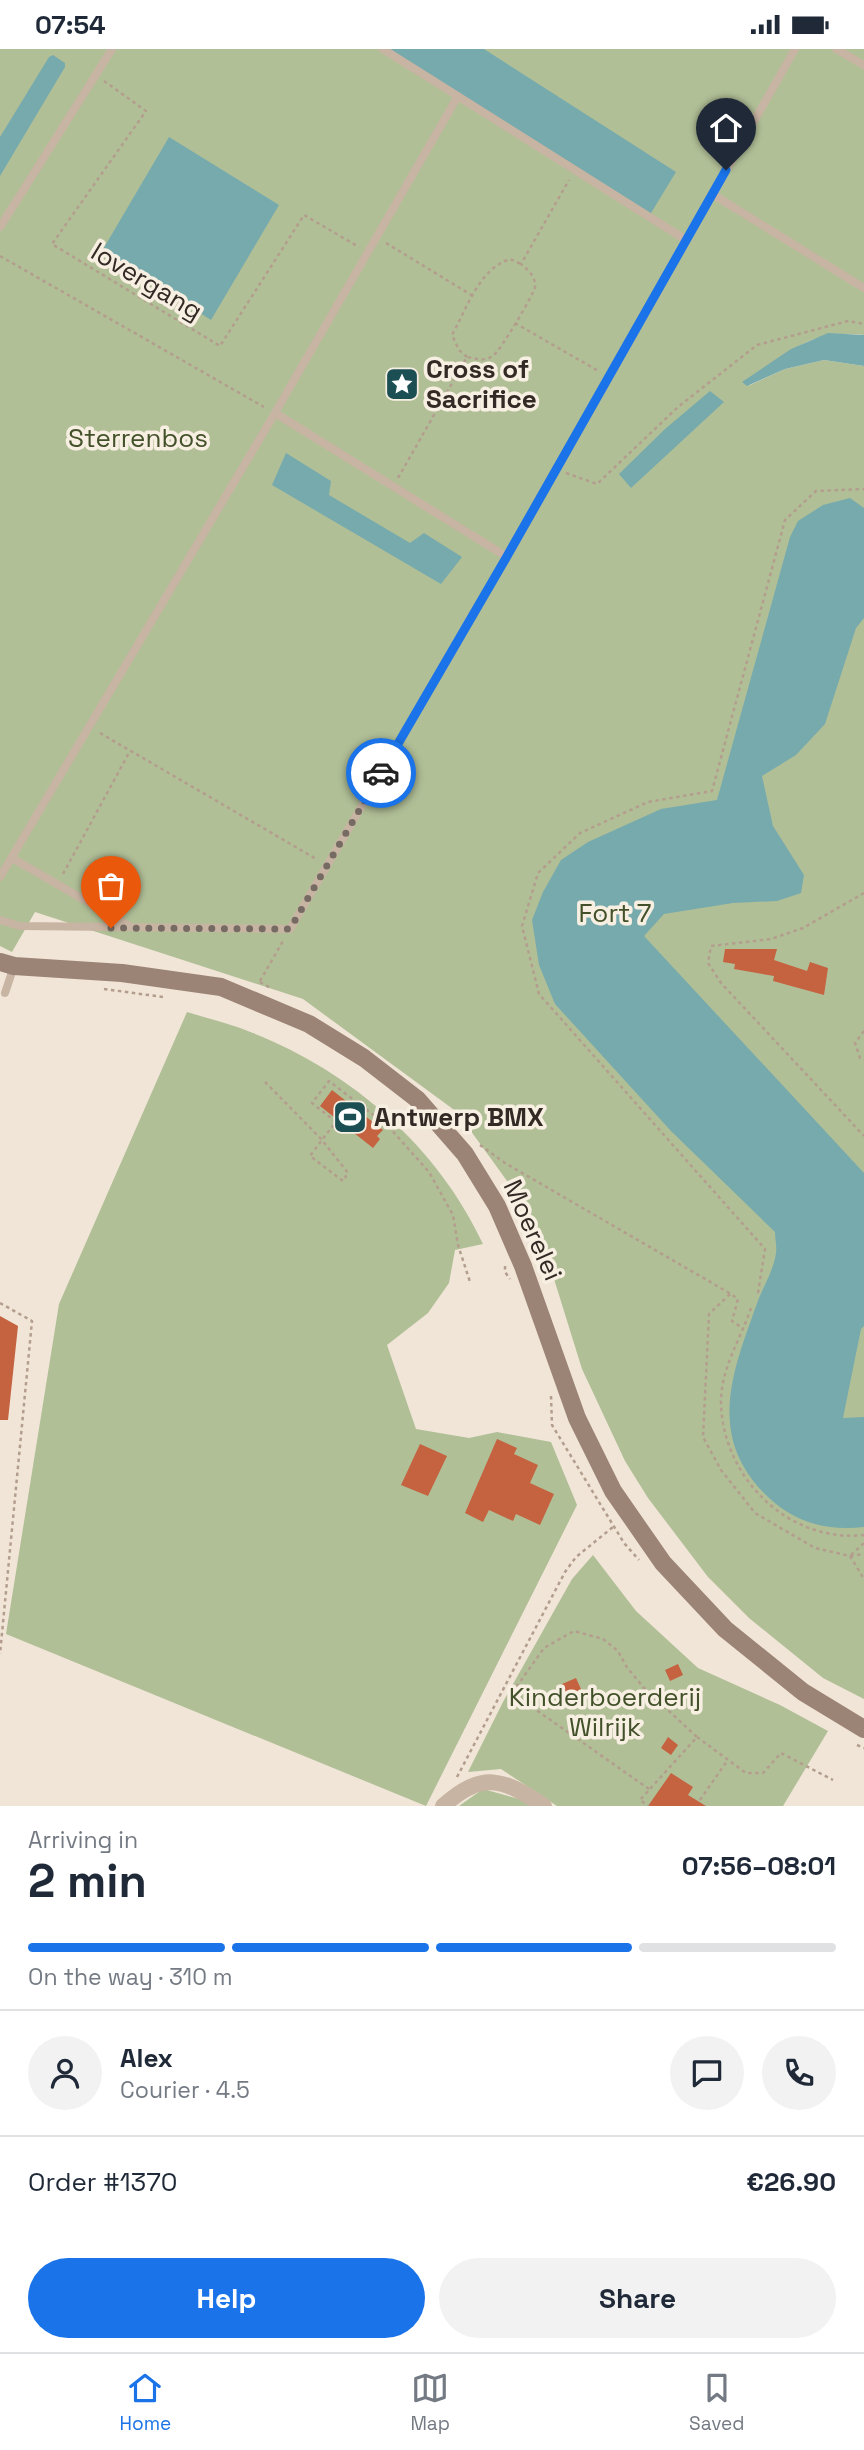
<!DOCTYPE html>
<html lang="en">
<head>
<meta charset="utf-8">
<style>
  body { margin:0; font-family:"Space Grotesk",sans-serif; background:#f2f2f3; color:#1f2937; height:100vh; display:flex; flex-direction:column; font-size:26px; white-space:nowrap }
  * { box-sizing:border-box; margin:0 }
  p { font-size:23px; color:#747a83 }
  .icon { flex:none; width:38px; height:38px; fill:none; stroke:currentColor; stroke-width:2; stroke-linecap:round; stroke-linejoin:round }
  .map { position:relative; height:1757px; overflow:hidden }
  .side { display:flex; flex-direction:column; background:#fff; flex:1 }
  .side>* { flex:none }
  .pin { position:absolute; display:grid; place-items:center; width:60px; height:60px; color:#fff; margin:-72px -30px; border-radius:50% 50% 50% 0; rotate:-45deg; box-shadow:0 0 7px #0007 }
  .pin .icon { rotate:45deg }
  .courier { position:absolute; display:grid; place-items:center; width:70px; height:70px; margin:-35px; border:5px solid #1a73e8; border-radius:50%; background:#fff; color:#222; box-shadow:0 2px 9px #0007 }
  .headline em { font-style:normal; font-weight:700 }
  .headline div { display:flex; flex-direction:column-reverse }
  .headline { display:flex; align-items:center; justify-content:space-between; height:119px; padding:0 28px }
  h1 { font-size:46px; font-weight:700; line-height:52px }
  .bar { display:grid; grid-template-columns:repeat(4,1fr); gap:10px 7px; align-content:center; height:84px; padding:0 28px }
  .bar i { height:9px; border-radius:5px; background:#e0e1e3 }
  .bar .on { background:#1a73e8 }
  .bar p { grid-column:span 4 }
  .line { display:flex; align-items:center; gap:18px; padding:0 28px; border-top:2px solid #e0e1e3 }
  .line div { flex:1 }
  .round { display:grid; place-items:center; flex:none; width:74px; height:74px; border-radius:37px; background:#f2f2f3 }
  .cta { display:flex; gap:14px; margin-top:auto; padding:14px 28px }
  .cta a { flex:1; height:80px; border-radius:42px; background:#1a73e8; color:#fff; font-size:28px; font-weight:700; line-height:80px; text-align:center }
  .cta a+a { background:#f2f2f3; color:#1f2937 }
  .status { display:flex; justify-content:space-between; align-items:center; height:49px; padding:0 35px; background:#fff; direction:ltr }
  .status svg { height:19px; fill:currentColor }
  .dock { display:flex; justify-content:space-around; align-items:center; height:98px; border-top:2px solid #e0e1e3; background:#fff; font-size:19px; color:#747a83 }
  .dock a { display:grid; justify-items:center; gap:4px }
  .dock .on { color:#1a73e8 }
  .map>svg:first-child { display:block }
</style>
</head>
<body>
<div class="status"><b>07:54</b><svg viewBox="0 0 49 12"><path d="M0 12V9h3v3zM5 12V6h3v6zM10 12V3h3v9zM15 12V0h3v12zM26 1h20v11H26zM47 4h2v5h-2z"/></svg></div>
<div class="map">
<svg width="864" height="1757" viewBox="0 0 864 1757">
  <rect width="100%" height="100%" fill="#f0e5d7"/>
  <!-- green -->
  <path fill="#b1bf97" d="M0,0H864V286C808,280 788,303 748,337L785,320L824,311L864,317V1650L823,1629L749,1569L708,1528L648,1449L625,1412L582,1320L545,1201L510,1136L457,1063L303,950L35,863L12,903L0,897Z
    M187,963C209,970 232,975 253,984C352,1023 438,1098 483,1195L455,1201L449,1234L428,1264L387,1296L416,1380L469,1389L497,1383L551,1393L577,1456L426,1757L6,1585L59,1255Z
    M593,1506L636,1562L698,1619L780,1656L828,1682L783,1757H557L501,1720L468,1723L503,1653L572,1530Z
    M483,1740L526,1752L533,1757H459Z"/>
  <!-- water -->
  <path fill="#76aaad" d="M386,0H484L676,123L648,169Z
    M53,6L65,14V18L0,127V88L49,8Z
    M169,88L279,156L211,271L102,202Z
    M828,284L864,286V317L824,311L785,320L747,337L742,333L791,300Z
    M710,342L724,353L631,439L619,425L665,380Z
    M286,404L331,432L329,446L410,494L424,484L462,508L441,535L272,436Z
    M850,449L864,459V569L856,579L825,675L796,706L762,727L773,777L804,826L801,844L777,852L733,854L664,865L644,887L864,1124V1277L861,1280L843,1369L864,1368V1478C826,1482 795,1474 767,1447C704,1386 734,1319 759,1249C765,1235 774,1219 776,1204C777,1197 775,1190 775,1183L671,1082L555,955L539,916L532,871L543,843L561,811L588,793L661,760L717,751L790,488L798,472L823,456Z"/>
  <!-- building -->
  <path fill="#c56240" d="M725,900H777L774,911L807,922L810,913L828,919L824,946L773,932L774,927L734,920L735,915L723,913Z
    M332,1041L383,1081L377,1087L380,1090L373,1099L320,1057Z
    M0,1267L18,1277L8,1371H0Z
    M497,1390L517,1399L514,1405L538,1416L530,1434L554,1445L540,1476L516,1465L513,1472L489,1461L483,1473L465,1464Z
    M420,1395L447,1407L428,1447L401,1436Z
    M678,1615L683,1626L670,1632L665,1621Z
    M576,1629L581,1640L568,1647L562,1635Z
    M668,1688L678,1696L671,1706L661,1699Z
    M671,1724L693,1738L688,1746L706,1757H648Z"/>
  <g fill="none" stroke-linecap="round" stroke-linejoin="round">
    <!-- path -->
    <path stroke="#b39e8e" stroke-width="2.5" stroke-dasharray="3.5 3.5" stroke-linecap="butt" d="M104,32L146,62L52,195L220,297L304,166L359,198
      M386,194L473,247
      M0,207L264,358
      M515,274L600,323
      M467,308L459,301L452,286C467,259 479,220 510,210L521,215
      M566,424L597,435L678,358L757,296L848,272L864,275
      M398,429L467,308C477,310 485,313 494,306C501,300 533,247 535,238C536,228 528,221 521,215L569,131
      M100,684L318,811
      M63,825L130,702
      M864,844L803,879L771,890L711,897L708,914L721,934L864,1087
      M260,932L283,892
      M260,933L272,940
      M104,940L163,948
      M864,982L855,994L860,1009L864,1011
      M265,1033L322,1091L348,1124L343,1132L310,1107C319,1095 327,1084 336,1073L312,1054L329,1032L388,1077L429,1123L453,1166L458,1196L470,1233
      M480,1096L505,1114L731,1245L738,1250L732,1272L744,1280
      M505,1217V1223L510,1230
      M758,1244L765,1200L539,945L522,877L538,824L580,784L648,753L712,742L785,471L816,442L864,440
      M730,1245L709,1265L703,1388L721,1421L755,1464L815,1499L850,1507L864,1505
      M0,1254L32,1272L0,1605
      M751,1259C740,1292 720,1320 721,1356C724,1430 789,1494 864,1486
      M551,1347L552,1376L624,1494L639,1511
      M851,1506L864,1494
      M850,1507L864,1530
      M697,1688L746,1724H763L781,1704L833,1731
      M857,1696L864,1699
      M457,1728L565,1523L576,1508L613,1478
      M649,1740L512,1644L544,1599L574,1582L603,1590L618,1602L626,1617L644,1639L697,1688L640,1751L649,1757
      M700,1751L727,1712"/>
    <!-- lane -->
    <path stroke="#c8b4a3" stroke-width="8" d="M383,0L686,191
      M836,0L864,16
      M712,145L864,239
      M0,178L112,0
      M275,364L507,508
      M12,809L131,878
      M0,828L275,364L458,47
      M0,871L20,877L290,880L507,508L795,0
      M5,944L14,917"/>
    <!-- street -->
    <path stroke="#c8b4a3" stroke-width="16" d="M443,1757C483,1722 502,1729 544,1757"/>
    <!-- secondary -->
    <path stroke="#9b8375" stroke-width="18" d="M0,913L14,917L122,924L221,938L309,975L364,1009L417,1050L465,1105L497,1157L523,1217L577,1369L613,1442L663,1514L725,1580L803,1643L864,1680"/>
  </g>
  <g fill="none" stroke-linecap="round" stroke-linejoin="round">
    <!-- done -->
    <path stroke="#756b63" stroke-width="7" stroke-dasharray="0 12.6" d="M111,879L290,880L381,724"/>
    <!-- route -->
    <path stroke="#1a73e8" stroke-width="9" d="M381,724L506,509L726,121"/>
  </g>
  <!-- icons -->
  <defs>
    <g id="sight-square" transform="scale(1.75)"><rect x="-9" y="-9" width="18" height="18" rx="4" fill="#1c4f54" stroke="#f8efe3"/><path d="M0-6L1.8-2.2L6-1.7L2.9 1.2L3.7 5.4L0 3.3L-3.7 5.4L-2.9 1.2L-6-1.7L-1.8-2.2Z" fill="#fff"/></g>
    <g id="stadium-square" transform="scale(1.75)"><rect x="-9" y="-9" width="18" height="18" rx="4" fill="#1c4f54" stroke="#f8efe3"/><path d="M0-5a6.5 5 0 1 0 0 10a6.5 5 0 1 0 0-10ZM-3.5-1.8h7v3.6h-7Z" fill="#fff"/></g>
  </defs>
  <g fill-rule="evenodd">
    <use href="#sight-square" x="402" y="335"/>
    <use href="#stadium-square" x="350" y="1068"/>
  </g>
  <g text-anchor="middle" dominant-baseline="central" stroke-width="7" stroke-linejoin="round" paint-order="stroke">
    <!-- street labels -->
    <g font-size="26" fill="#332a25" stroke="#f8efe3">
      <text transform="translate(147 232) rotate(31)">lovergang</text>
      <text transform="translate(533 1181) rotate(66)">Moerelei</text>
    </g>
    <!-- poi labels -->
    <g font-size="26" font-weight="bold" fill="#332a25" stroke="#f8efe3" text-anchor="start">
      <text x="426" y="320">Cross of<tspan x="426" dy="30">Sacrifice</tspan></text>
      <text x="374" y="1068">Antwerp BMX</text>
    </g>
    <!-- park labels -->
    <g font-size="26" fill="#425129" stroke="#f8efe3">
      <text x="138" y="389">Sterrenbos</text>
      <text x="615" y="864">Fort 7</text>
      <text x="605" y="1648">Kinderboerderij<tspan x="605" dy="30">Wilrijk</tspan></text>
    </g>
  </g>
</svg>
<div class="pin" style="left:111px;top:879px;background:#ea580c"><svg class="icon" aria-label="bag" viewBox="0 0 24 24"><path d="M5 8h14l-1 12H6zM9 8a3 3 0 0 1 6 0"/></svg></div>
<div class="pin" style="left:726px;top:121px;background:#1f2937"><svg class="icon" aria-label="home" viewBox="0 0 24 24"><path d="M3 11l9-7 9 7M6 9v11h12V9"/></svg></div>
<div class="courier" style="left:381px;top:724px"><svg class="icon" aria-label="car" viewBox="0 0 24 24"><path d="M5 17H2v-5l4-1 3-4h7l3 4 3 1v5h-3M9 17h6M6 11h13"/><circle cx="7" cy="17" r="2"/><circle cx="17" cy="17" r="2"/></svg></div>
</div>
<section class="side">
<div class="headline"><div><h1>2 min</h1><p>Arriving in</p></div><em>07:56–08:01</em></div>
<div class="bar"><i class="on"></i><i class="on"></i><i class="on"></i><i></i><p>On the way · 310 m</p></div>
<div class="line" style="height:126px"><a class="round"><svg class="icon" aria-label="person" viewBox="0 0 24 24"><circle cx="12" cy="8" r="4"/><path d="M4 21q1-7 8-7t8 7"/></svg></a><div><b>Alex</b><p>Courier · 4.5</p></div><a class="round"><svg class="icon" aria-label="chat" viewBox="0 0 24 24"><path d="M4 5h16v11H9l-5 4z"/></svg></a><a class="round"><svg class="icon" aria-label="phone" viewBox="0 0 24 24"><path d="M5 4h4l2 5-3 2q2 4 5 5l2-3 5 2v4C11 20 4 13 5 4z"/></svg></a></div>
<div class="line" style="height:91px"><div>Order #1370</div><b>€26.90</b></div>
<div class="cta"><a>Help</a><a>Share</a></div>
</section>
<nav class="dock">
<a class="on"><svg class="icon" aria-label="home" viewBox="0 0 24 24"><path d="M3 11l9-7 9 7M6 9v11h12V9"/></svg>Home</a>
<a><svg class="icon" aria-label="map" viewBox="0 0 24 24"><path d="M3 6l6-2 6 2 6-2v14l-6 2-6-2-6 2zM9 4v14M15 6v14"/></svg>Map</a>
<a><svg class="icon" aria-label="saved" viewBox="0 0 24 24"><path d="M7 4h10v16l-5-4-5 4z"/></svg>Saved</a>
</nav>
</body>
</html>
